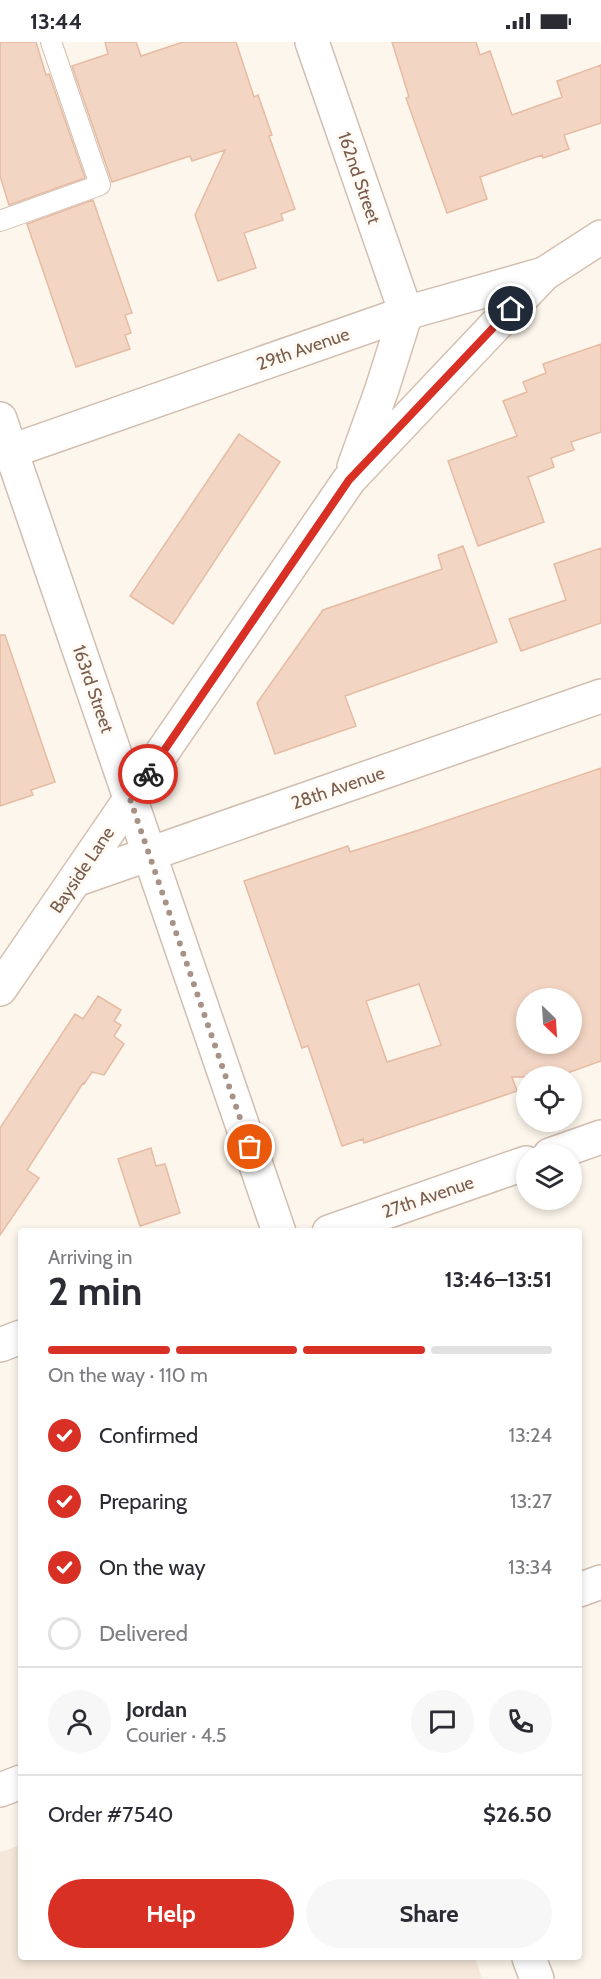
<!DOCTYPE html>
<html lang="en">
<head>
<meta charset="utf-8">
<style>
  body { margin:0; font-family:Cabin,sans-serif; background:#f7f7f7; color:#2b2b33; height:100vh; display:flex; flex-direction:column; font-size:22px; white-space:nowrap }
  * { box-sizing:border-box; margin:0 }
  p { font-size:20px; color:#7c7c81 }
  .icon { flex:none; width:33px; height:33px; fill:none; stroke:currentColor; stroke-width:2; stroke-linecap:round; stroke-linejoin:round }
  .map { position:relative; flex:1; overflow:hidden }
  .side { position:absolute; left:18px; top:1186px; width:564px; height:732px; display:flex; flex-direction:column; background:#fff; border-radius:6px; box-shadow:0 3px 9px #0003 }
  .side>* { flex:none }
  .needle { width:39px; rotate:155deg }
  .tools { position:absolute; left:516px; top:946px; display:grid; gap:12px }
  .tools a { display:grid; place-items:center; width:66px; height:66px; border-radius:50%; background:#fff; box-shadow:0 3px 9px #0003; font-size:30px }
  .pin { position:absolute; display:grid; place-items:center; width:51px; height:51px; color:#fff; margin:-26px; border:3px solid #fff; border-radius:50%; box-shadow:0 2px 6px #0007 }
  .courier { position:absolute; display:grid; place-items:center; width:60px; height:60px; margin:-30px; border:4px solid #d93025; border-radius:50%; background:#fff; color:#222; box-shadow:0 2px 8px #0007 }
  .overview em { font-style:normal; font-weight:700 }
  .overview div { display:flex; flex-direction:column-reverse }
  .overview { display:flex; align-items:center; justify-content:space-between; height:102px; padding:0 30px }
  h1 { font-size:39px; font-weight:700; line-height:45px }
  .bar { display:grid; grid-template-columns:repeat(4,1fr); gap:9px 6px; align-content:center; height:72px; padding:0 30px }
  .bar i { height:8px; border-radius:4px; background:#e1e1e2 }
  .bar .active { background:#d93025 }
  .bar p { grid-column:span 4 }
  .line { display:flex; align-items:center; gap:15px; padding:0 30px; border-top:2px solid #e1e1e2 }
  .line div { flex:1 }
  .round { display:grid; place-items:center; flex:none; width:63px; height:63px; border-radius:32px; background:#f7f7f7 }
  ol { padding:0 30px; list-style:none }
  li { display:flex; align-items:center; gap:18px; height:66px }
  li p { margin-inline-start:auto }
  li .icon { padding:6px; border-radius:50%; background:#d93025; color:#fff; stroke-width:4 }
  li:last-child { color:#7c7c81 }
  li i { width:33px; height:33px; border:3px solid #e1e1e2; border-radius:50% }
  .cta { display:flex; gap:12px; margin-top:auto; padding:12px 30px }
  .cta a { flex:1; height:69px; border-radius:36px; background:#d93025; color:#fff; font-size:24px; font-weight:700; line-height:69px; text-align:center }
  .cta a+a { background:#f7f7f7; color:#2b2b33 }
  .status { display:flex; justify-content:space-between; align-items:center; height:42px; padding:0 30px; background:#fff; direction:ltr }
  .status svg { height:16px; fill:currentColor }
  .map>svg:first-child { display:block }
</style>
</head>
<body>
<div class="status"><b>13:44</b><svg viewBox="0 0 49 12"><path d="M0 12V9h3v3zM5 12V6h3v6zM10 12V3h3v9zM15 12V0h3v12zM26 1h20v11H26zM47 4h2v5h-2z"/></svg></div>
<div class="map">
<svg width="601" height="1937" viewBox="0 0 601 1937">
  <rect width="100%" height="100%" fill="#fdf6ec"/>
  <!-- residential -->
  <path fill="#f5e8da" d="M21,1803V1916H475L482,1937H0V1810Z"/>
  <!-- building -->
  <path fill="#f3d5c3" stroke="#e6bba3" stroke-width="1.5" fill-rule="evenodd" d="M0,0H36L46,33L49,32L85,136L9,163L0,134Z
    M105,0H136L141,14L183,0H236L254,55L258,53L272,93L269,94L295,167L281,172L283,178L244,191L256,226L218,239L195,173L225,108L192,119L190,114L112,140L72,24L108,12Z
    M392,0H476L480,13L490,9L512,73L562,55L557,39L601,23V81L564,93L569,107L543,116L542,113L480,135L487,157L447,171L406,56L409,55Z
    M93,158L132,271L125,273L131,291L125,293L130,307L76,325L27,182Z
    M601,302V390L571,400L574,408L551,416L554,425L528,435L544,480L478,504L448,419L517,394L503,359L527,350L523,340L546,331L543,322Z
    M239,392L280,420L173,582L130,554Z
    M463,504L497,600L345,654L356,684L275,712L257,661L323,568L442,527L438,513Z
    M601,506V581L521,609L509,577L566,558L554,522Z
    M0,593H5L55,740L31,748L33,753L0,764Z
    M601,726V1019L556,1035H512L517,1049L364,1101L363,1097L342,1104L308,1004L302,1006L244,839L348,804L350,810L419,788ZM419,942L441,1003L387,1020L366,959ZM526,957H572V1002H526Z
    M98,954L121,968L114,979L121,983L114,994L124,1002L104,1033L92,1030L84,1042L83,1041L27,1128L39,1136L0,1193V1086L75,972L83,977Z
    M151,1106L156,1124L165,1122L180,1171L140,1184L118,1117Z"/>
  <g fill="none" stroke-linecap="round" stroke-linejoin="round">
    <!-- lane casing -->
    <g stroke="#d1beb0" stroke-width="22">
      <path id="lane" d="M0,179L100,143L51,0"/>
    </g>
    <!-- street casing -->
    <g stroke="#d1beb0" stroke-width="36">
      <path id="street" d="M312,0L406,271
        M0,377L279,1190
        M0,413L406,271L544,232
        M75,838L601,654
        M550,1113L601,1095
        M329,1190L526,1121
        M0,1303L21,1295
        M579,1548L601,1540
        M0,1748L21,1740
        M529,1916L537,1937"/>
    </g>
    <!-- secondary casing -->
    <g stroke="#d6c0b0" stroke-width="36">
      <path id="secondary" d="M354,425L382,347L406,271
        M0,947L349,438L544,232L601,195"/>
    </g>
    <!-- lane -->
    <use href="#lane" stroke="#fff" stroke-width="20"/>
    <!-- street -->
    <use href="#street" stroke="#fff" stroke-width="33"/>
    <!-- secondary -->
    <use href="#secondary" stroke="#fff" stroke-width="33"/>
  </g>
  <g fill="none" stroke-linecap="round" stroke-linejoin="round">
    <!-- done -->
    <path stroke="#a89285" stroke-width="6" stroke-dasharray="0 10.8" d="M148,732L130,757L250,1105"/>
    <!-- route -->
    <path stroke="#d93025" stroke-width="8" d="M148,732L349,438L511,267"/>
  </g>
  <g text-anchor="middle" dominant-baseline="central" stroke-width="6" stroke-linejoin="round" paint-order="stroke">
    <!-- street labels -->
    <g font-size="18" fill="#7a5c4d" stroke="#fffaf3">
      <text transform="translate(359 136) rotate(71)">162nd Street</text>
      <text transform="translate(303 307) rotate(-19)">29th Avenue</text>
      <text transform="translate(93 647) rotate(71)">163rd Street</text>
      <text transform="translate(338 746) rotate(-19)">28th Avenue</text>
      <text transform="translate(82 828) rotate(-56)">Bayside Lane</text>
      <text transform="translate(428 1155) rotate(-19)">27th Avenue</text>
    </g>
  </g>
</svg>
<div class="tools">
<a><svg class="needle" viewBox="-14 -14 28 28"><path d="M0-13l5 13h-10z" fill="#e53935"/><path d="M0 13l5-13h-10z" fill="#7c7c81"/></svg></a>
<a><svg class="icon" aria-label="locate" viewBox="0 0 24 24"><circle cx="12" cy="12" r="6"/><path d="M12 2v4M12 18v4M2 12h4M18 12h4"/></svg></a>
<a><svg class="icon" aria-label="layers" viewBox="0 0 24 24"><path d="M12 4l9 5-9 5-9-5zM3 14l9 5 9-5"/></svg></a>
</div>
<div class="pin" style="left:250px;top:1105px;background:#ea580c"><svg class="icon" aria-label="bag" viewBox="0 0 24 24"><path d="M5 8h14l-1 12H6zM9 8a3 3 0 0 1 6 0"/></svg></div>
<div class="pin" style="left:511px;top:267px;background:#1f2937"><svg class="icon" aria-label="home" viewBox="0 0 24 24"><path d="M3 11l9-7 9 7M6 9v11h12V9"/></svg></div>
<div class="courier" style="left:148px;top:732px"><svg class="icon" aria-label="bike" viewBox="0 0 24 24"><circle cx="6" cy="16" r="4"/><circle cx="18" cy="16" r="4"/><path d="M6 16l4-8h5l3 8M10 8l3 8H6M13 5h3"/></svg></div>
<section class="side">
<div class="overview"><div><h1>2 min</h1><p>Arriving in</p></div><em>13:46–13:51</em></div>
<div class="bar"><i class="active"></i><i class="active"></i><i class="active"></i><i></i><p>On the way · 110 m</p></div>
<ol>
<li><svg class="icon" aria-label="check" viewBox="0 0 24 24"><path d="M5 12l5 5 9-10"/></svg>Confirmed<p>13:24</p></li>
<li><svg class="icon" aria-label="check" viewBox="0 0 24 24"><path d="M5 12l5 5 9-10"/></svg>Preparing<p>13:27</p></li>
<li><svg class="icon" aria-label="check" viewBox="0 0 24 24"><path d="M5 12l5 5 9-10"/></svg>On the way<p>13:34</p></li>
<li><i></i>Delivered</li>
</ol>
<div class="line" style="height:108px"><a class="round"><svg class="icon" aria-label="person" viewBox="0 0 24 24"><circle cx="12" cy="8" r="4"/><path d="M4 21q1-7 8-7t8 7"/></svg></a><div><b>Jordan</b><p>Courier · 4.5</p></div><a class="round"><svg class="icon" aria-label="chat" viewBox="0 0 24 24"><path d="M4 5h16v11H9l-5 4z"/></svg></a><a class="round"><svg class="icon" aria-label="phone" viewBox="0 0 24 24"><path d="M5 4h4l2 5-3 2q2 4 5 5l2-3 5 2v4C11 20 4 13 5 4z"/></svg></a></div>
<div class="line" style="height:78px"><div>Order #7540</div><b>$26.50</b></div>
<div class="cta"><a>Help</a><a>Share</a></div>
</section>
</div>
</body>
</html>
